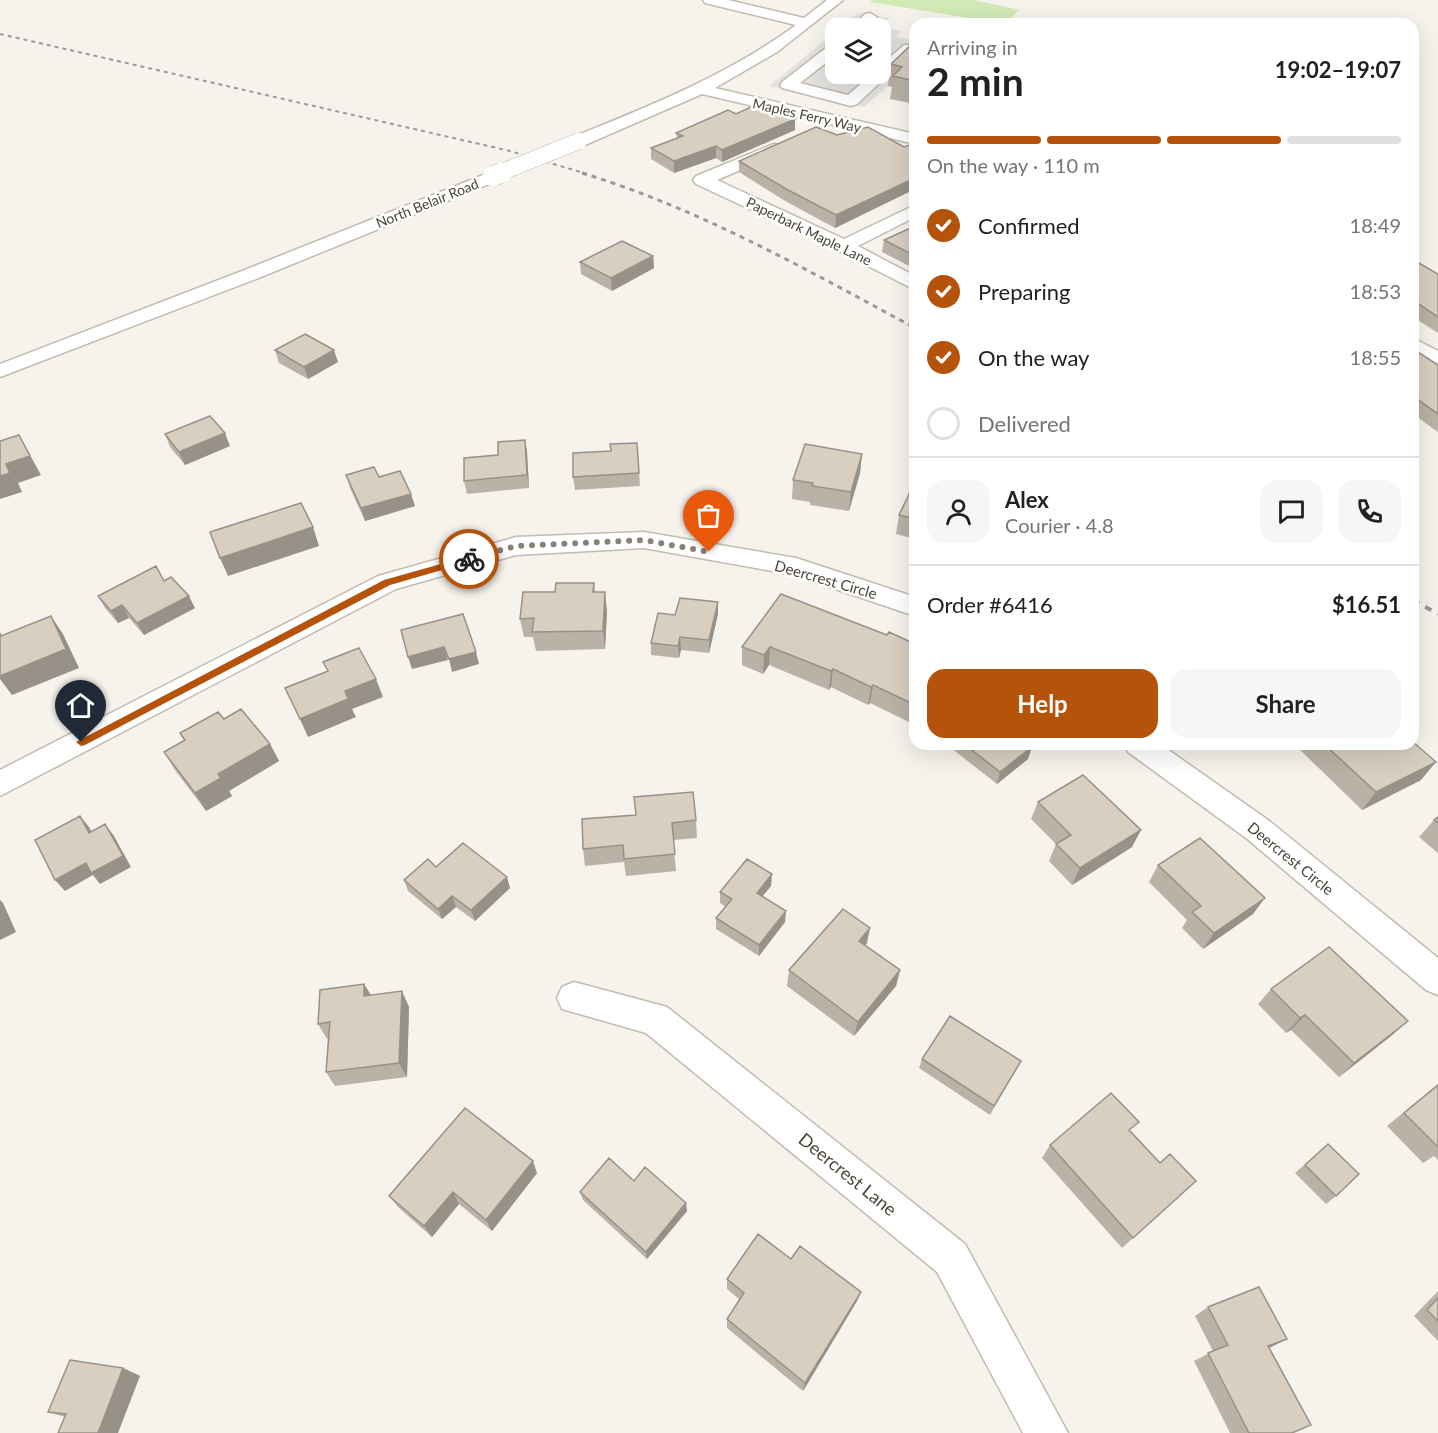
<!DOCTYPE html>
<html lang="en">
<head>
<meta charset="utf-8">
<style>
  body { margin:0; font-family:Lato,sans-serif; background:#f6f6f6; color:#202124; height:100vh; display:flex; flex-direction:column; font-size:22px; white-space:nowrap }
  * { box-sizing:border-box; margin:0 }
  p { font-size:20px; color:#757577 }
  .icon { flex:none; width:33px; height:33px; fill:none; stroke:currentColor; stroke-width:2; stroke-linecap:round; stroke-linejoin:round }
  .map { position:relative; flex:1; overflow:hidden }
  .sheet { position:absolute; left:909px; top:18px; width:510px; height:732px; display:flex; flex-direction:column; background:#fff; border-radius:18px; box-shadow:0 6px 24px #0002 }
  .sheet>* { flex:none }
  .controls { position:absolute; left:825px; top:18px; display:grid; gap:12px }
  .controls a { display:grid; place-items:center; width:66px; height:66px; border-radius:12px; background:#fff; box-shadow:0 6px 24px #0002; font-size:30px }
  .pin { position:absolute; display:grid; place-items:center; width:51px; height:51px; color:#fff; margin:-62px -26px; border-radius:50% 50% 50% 0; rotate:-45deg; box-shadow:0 0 6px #0007 }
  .pin .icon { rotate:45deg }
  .courier { position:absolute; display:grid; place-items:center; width:60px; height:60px; margin:-30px; border:4px solid #b45309; border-radius:50%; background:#fff; color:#222; box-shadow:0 2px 8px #0007 }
  .overview em { font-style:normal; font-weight:700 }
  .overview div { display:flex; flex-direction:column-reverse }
  .overview { display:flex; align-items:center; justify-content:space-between; height:102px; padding:0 18px }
  h1 { font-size:39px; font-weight:700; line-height:45px }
  .bar { display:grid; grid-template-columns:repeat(4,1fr); gap:9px 6px; align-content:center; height:72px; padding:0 18px }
  .bar i { height:8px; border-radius:4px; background:#e0e0e0 }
  .bar .selected { background:#b45309 }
  .bar p { grid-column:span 4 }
  .line { display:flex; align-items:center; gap:15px; padding:0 18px; border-top:2px solid #e0e0e0 }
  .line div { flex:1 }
  .round { display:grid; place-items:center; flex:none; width:63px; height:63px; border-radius:18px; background:#f6f6f6 }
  ol { padding:0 18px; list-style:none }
  li { display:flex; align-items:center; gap:18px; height:66px }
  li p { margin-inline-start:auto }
  li .icon { padding:6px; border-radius:50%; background:#b45309; color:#fff; stroke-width:4 }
  li:last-child { color:#757577 }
  li i { width:33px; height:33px; border:3px solid #e0e0e0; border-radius:50% }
  .primary-button { display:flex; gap:12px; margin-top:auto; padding:12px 18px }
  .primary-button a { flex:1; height:69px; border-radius:18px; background:#b45309; color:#fff; font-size:24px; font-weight:700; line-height:69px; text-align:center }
  .primary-button a+a { background:#f6f6f6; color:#202124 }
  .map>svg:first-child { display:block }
</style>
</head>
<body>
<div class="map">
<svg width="1438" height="1433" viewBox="0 0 1438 1433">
  <rect width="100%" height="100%" fill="#f6f3ec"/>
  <!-- green -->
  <path fill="#d2eab5" d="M872,0H974L1019,10L1005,24L870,2Z"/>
  <!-- parking -->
  <path fill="#e5e3e0" d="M858,13L889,18L881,27L901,31L896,37L915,40V62L864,107L769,86L835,32L836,74H880V28H839Z"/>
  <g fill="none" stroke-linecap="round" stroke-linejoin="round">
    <!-- minor casing -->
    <g stroke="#c2bbae" stroke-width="3">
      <path id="minor" d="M703,0H728L804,18L827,0H843L777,52L715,88L915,134V144L702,94L585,145H573L571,141L573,137C650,106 728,75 796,25L705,3Z
        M870,13L877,17L865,28H850L865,14Z
        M836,43V55L800,83L848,95L872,74H880V66L904,45H914L915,50L857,104L851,106L782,88L780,85L782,82L831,44Z
        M774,144L780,145L782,149L780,153L717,180L844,239L915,205V217L858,246L915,276V290L837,250L696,184L693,180L696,176Z
        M493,171L499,172L502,176L499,180L256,279L0,377V364L242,271Z
        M1413,338L1438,351V366L1430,365L1413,353Z
        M644,532L796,558L915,597V616L794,575L644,548L516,555L396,589L0,796V770L378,576L516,537Z
        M1123,744H1160L1268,820L1438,958V995L1426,990L1246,838L1128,752Z
        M574,982L667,1007L965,1244L1068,1433H1023L937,1272L646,1033L562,1009L557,998L562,987Z"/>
    </g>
    <!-- minor -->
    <use href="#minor" fill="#fff" fill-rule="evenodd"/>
    <!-- rail-far2 -->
    <path stroke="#9a9a9a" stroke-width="2" stroke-dasharray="4 4" stroke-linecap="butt" d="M0,34L510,151L587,174"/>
    <!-- rail-far1 -->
    <path stroke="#9a9a9a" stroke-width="3" stroke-dasharray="5 5" stroke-linecap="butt" d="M582,173C700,209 807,270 915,328"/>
    <!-- rail -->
    <path stroke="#9a9a9a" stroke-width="4" stroke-dasharray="7 7" stroke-linecap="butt" d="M1413,600L1438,614"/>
    <!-- minor-bridge-far1 casing -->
    <g stroke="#c2bbae" stroke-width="17" stroke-linecap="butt">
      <path id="minor-bridge-far1" d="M497,174L579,141"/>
    </g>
    <!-- minor-bridge casing -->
    <g stroke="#c2bbae" stroke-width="21" stroke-linecap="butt">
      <path id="minor-bridge" d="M493,176L501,173"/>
    </g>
    <!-- minor-bridge-far1 -->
    <use href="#minor-bridge-far1" stroke="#fff" stroke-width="16"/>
    <!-- minor-bridge -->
    <use href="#minor-bridge" stroke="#fff" stroke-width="20"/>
  </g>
  <!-- wall -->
  <path fill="#bab2a6" d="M915,41V104L890,99L892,87L888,86L891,64Z
    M736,114L795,119V130L722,162L716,158L674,173L651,159V148L677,138L676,133Z
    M837,135L904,147L915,143V189L835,228L787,202L739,172V161Z
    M915,226V269L882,252L884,240Z
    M653,256L654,268L612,291L581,274L580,262Z
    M1413,261L1438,274V333L1413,317Z
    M1413,349L1438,365V432L1413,414Z
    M275,350L338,362L308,379L279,363Z
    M165,434L230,446L185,465L170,447Z
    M525,440L527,452L529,488L467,494L464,481L498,455Z
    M637,443L640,486L575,490L573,477L611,451Z
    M862,454L860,473L849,511L810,505V502L792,499L793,480Z
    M346,475L379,477L415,506L365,521L350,488Z
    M915,488V539L896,534L899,515Z
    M164,581L195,608L144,635L129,618L118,623L105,608L98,596Z
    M594,583L595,592L607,611L605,649L536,651L533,637H524L520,619L555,592Z
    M718,614L709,653L681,650L679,658L651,655V643L675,615Z
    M887,635L915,644V718L911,723L870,703L868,705L831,687L829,690L769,665L763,674L742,665V647Z
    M224,719L270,744L279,761L229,791L232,796L206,811L175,770L164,752L184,740L180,733Z
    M952,744H1029L1028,759L997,784L951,748Z
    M1294,744H1413L1421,780L1362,810Z
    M1038,802L1132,847L1072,885L1049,861L1056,844L1031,819Z
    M636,815L696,820L697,838L673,840L676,871L626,876L624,862L585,866L583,849Z
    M1438,817V853L1419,837L1434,820Z
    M1158,865L1253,914L1203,949L1182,928L1187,920L1149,882Z
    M436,867L510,888L475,921L456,907L442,919L408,891L404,880Z
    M771,886L762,897L785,922L759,956L716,929V918L726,907L720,903V892Z
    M867,943L865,945L900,970L896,986L854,1036L787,986L789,970Z
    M364,984L371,995L409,1007L407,1077L335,1086L326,1072L328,1038L327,1039L318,1024Z
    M1271,989L1408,1021L1391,1036L1339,1077L1291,1030L1286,1033L1258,1004Z
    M922,1059L1021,1061L990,1115L919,1068Z
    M1438,1084V1160L1434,1156L1423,1163L1387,1126Z
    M1131,1131L1160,1163L1196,1181L1122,1248L1042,1158L1050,1145Z
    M1328,1144L1336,1196L1326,1204L1295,1173Z
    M537,1173L492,1231L459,1204L432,1237L398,1207L389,1196Z
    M634,1181L687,1211L647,1259L583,1200L580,1192Z
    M791,1259L857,1301L803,1391L727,1328V1319L739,1299L727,1289V1279Z
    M1438,1291V1341L1414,1316Z
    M1208,1307L1287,1339L1269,1348L1292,1433H1230L1194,1361L1213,1351L1195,1316Z
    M123,1368L140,1376L65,1417L48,1412Z"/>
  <!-- shaded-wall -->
  <path fill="#979187" d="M795,119V130L722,162V150Z
    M716,146V158L674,173V161Z
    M915,178V189L835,228L836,215Z
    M653,256L654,268L612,291L611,278Z
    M334,350L338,362L308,379L304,367Z
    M225,433L230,446L185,465L179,452Z
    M19,435L41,475L18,483L22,492L0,499V476Z
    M525,440L527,452L529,488L527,475Z
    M862,454L860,473L849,511L851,492Z
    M411,494L415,506L365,521L361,508Z
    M313,527L319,546L228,576L220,558Z
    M605,592L607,611L605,649L603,631Z
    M189,596L195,608L144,635L137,623Z
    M718,602V614L709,653V640Z
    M122,605L129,618L118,623L111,611Z
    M51,616L63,634L79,668L12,695L0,679V670Z
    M680,637L681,650L679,658L678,646Z
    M444,647L448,660L412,669L408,657Z
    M770,647L769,665L763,674L764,655Z
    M476,652L479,664L452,672L449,659Z
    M833,669L831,687L829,690L831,671Z
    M376,679L383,697L352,709L356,717L308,737L300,719L345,691Z
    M873,685L870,703L868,705L871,687Z
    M915,705V718L911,723Z
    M270,744L279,761L229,791L232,796L206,811L195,793L218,774Z
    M1032,747L1028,759L997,784L1000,772Z
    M1436,762L1421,780L1362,810L1376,792Z
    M80,816L89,827L98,844L89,833Z
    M105,824L114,836L131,867L100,884L93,875L65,891L55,880Z
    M1141,830L1132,847L1072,885L1080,868Z
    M772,874L771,886L756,904L757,893Z
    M507,877L510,888L475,921L471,910Z
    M452,896L456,907L442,919L438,909Z
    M1265,898L1253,914L1203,949L1214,933Z
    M0,900L3,903L16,932L0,940Z
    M786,911L785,922L759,956V945Z
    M870,928L867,943L856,957L859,941Z
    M900,970L896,986L854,1036L858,1022Z
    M364,984L373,999L364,996Z
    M402,991L409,1007L407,1077L399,1063Z
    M1305,1015L1291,1030L1286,1033L1300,1018Z
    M1408,1021L1391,1036L1339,1077L1354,1063Z
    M533,1161L537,1173L492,1231L486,1220Z
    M453,1192L459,1204L432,1237L424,1226Z
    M686,1203L687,1211L647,1259L646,1252Z
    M861,1292L857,1301L803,1391L805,1383Z
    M1287,1339L1271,1347L1252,1354L1268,1346Z
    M123,1368L140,1376L118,1433H98Z"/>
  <!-- building -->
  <path fill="#d8cfc1" stroke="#979187" stroke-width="1.5" d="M915,41V81L893,76L902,67L891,64Z
    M755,105L795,119L722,150L716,146L674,161L651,148L683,136L676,133L728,110L736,114Z
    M816,127L837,135L868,127L904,147L915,143V178L836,215L788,190L739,161Z
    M915,226V256L884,240Z
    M622,241L653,256L611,278L580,262Z
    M1413,261L1416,263H1419L1438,274V317L1413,300Z
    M305,334L334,350L304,367L275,350Z
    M1413,349L1438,365V414L1413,396Z
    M210,416L225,433L179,452L165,434Z
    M19,435L30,456L6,464L10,473L0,476V441Z
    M525,440L527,475L464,481V458L498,455V442Z
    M637,443L639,473L573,477V453L611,451L610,444Z
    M805,444L862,454L851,492L812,486L813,483L793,480Z
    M374,467L379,477L400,471L411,494L361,508L346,475Z
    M912,488H915V519L899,515Z
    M301,503L313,527L220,558L210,532Z
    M156,566L164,581L171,577L189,596L137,623L122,605L111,611L98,596Z
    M556,583H594L593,592H605L603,631L532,632L534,618L520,619L523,592H555Z
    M781,594L887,635L889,632L915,644V705L873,685L871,687L833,669L831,671L770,647L764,655L742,647Z
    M680,598L718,602L709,640L680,637L678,646L651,643L658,613L675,615Z
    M463,614L476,652L449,659L444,647L408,657L401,630Z
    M51,616L66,649L0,676V633L1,636Z
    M359,648L376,679L345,691L348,699L300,719L285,688L328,671L323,662Z
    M241,709L270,744L218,774L221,778L195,793L164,752L185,740L180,733L218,712L224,719Z
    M1413,742L1436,762L1376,792L1324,744H1413Z
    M964,744H1029L1032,747L1000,772Z
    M1083,775L1141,830L1080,868L1056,844L1071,835L1038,802Z
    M693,792L696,820L672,823L675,854L624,859L623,845L583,849L582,819L636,815L634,797Z
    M80,816L89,833L105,824L123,856L91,873L86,863L55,880L35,840Z
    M1438,817V823L1434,820Z
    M1200,838L1265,898L1214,933L1192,912L1201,906L1158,865Z
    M463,843L507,877L471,910L452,896L438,909L404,880L428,859L436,867Z
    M747,859L772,874L757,893L786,911L759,945L716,918L732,899L720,892Z
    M843,909L870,928L859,941L900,970L858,1022L789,970Z
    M1329,947L1408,1021L1354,1063L1305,1015L1300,1018L1271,989Z
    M364,984V996L402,991L399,1063L326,1072L330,1022L318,1024L320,990Z
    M950,1016L1021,1061L994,1106L922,1059Z
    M1438,1085V1147L1404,1113Z
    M1111,1093L1139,1122L1129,1130L1160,1163L1170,1154L1196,1181L1133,1238L1050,1145Z
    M465,1108L533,1161L486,1220L453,1192L424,1226L389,1196Z
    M1328,1144L1359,1174L1336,1196L1305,1165Z
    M609,1158L634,1181L645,1167L686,1203L646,1252L580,1192Z
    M758,1234L791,1259L800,1246L861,1292L805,1383L727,1319L744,1293L727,1279Z
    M1259,1287L1287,1339L1268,1346L1311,1425L1292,1433H1249L1208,1353L1228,1345L1208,1307Z
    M1438,1298V1321L1427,1310Z
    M70,1360L123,1368L98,1433H58L66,1414L48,1412Z"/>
  <!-- route -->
  <path fill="#b45309" d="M469,556L473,557V561L390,585L85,745L81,746L76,742L384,580Z"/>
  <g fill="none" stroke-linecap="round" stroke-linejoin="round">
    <!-- done -->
    <path stroke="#878178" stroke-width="6" stroke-dasharray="0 10.8" d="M469,559L516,546L644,540L709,552"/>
  </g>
  <g text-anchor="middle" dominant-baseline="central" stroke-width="5" stroke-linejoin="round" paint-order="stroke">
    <!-- far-street labels -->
    <g font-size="14" fill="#4b4439" stroke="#fff">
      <text transform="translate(807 115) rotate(13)">Maples Ferry Way</text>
      <text transform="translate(427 203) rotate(-22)">North Belair Road</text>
      <text transform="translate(809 231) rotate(26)">Paperbark Maple Lane</text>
    </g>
    <!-- street labels -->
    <g font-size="15" fill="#4b4439" stroke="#fff">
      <text transform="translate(826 579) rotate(16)">Deercrest Circle</text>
      <text transform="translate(1291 858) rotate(39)">Deercrest Circle</text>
    </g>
    <!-- near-street labels -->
    <g font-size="18" fill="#4b4439" stroke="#fff">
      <text transform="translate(848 1174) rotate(39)">Deercrest Lane</text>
    </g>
  </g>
</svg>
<div class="controls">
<a><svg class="icon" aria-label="layers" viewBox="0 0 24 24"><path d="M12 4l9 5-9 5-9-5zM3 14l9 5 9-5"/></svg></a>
</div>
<div class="pin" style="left:709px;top:552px;background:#ea580c"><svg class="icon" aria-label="bag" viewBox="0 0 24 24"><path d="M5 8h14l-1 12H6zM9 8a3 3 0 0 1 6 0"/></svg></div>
<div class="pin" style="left:81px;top:742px;background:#1f2937"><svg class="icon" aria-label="home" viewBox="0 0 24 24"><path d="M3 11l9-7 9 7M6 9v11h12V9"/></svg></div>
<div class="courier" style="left:469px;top:559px"><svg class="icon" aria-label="bike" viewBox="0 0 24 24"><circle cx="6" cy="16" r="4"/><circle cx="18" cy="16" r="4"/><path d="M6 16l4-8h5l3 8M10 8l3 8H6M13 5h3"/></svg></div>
<section class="sheet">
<div class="overview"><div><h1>2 min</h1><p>Arriving in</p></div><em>19:02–19:07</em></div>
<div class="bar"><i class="selected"></i><i class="selected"></i><i class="selected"></i><i></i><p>On the way · 110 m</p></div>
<ol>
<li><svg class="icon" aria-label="check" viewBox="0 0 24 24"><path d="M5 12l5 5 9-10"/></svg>Confirmed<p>18:49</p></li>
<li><svg class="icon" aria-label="check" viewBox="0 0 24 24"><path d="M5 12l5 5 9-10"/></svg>Preparing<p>18:53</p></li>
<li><svg class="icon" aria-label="check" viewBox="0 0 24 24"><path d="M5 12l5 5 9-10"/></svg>On the way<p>18:55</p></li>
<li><i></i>Delivered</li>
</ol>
<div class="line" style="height:108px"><a class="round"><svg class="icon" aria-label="person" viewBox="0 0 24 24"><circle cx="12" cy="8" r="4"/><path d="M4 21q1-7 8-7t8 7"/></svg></a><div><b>Alex</b><p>Courier · 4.8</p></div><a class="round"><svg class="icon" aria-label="chat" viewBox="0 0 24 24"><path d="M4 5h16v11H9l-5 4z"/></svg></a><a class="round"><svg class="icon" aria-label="phone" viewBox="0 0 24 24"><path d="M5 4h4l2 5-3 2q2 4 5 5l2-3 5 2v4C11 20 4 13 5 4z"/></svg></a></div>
<div class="line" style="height:78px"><div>Order #6416</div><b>$16.51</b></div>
<div class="primary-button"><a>Help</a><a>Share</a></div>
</section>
</div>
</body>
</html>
